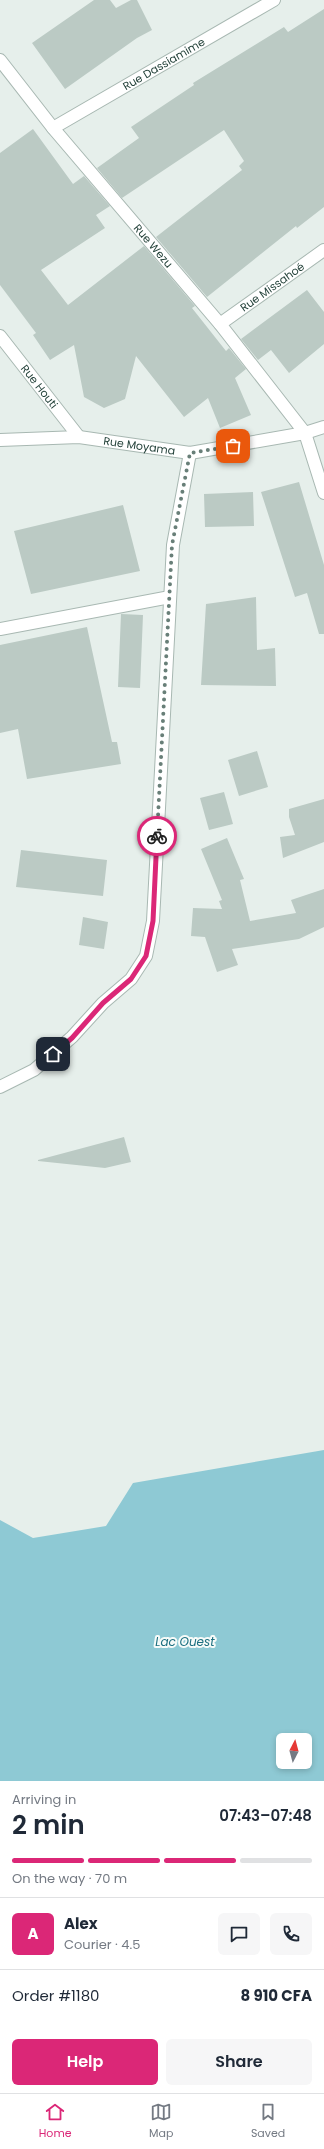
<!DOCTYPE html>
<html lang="en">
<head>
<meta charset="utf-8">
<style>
  body { margin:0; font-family:Poppins,sans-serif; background:#f6f6f7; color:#1f2937; height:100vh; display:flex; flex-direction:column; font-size:15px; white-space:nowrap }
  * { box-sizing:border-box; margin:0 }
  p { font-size:13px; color:#747a83 }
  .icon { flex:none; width:22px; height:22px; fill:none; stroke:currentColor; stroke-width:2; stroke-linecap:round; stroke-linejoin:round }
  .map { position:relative; height:1781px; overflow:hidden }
  .panel { display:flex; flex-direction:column; background:#fff; flex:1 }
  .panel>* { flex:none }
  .needle { width:26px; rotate:6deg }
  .buttons { position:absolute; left:276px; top:1733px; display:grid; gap:8px }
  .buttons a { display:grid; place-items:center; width:36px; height:36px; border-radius:6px; background:#fff; box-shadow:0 2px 6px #0003; font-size:20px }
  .pin { position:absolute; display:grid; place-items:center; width:34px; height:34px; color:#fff; margin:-17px; border-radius:8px; box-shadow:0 2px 6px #0006 }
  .courier { position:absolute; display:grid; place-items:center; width:40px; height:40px; margin:-20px; border:3px solid #db2777; border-radius:50%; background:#fff; color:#222; box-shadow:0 1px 5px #0007 }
  .headline em { font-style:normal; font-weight:600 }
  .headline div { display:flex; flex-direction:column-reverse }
  .headline { display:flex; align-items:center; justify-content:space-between; height:68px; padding:0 12px }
  h1 { font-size:26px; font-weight:600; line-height:30px }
  .bar { display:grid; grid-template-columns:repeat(4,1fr); gap:6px 4px; align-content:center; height:48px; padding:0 12px }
  .bar i { height:5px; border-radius:3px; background:#e0e1e3 }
  .bar .active { background:#db2777 }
  .bar p { grid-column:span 4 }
  .line { display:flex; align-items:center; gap:10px; padding:0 12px; border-top:1px solid #e0e1e3 }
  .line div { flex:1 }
  .round { display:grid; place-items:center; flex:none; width:42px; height:42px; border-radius:6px; background:#f6f6f7 }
  .button { display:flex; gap:8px; margin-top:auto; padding:8px 12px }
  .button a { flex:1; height:46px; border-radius:6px; background:#db2777; color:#fff; font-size:16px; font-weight:600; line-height:46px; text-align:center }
  .button a+a { background:#f6f6f7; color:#1f2937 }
  .tabs { display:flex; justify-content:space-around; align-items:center; height:56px; border-top:1px solid #e0e1e3; background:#fff; font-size:11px; color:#747a83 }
  .tabs a { display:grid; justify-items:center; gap:2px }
  .tabs .active { color:#db2777 }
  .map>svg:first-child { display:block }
</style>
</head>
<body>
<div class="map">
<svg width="324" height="1781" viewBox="0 0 324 1781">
  <rect width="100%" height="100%" fill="#e6efeb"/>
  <!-- water -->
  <path fill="#8ec9d4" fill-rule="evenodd" d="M324,1450V1781H0V1520L33,1538L106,1526L133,1483ZM283,1740H305V1762H283Z"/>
  <!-- building -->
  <path fill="#bbcac4" d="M94,0H110L116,8L131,0H137L152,30L137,38L65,89L32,43Z
    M324,9V207L297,228L296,226L207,297L156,237L242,170L239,166L244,161L224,130L122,198L97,168L139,138L131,127L194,85L193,83L284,27L288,32Z
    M33,129L73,184L84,176L110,206L96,215L105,228L41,270L68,305L144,246L195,306L192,308L226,351L229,348L246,369L235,378L251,415L220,428L208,398L184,417L136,356L125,399L104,408L84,397L74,345L50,360L33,335L36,333L0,285V153Z
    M307,290L324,312V344L289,373L271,350L258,360L241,339Z
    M299,482L324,565V634H319L307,593L295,597L261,492Z
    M253,492L254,526L205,527L204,494Z
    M123,505L140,571L31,594L14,531Z
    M256,597L257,650L275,648L276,686L201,685L206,604Z
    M121,614L143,615L140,688L118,687Z
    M87,627L112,742H117L121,764L27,779L18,729L0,733V645Z
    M257,751L268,787L239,796L228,760Z
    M224,792L233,824L209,830L200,798Z
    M324,799V842L283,858L280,837L295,835L289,817V809Z
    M227,838L244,879L240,880L250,921L296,913L291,900L324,889V927L299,939L232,949L238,965L217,972L205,937L191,936L193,908L222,909L219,901L222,900L201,849Z
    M21,850L107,860L103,896L16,887Z
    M83,917L108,922L104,949L79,945Z
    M124,1137L131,1162L105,1168L38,1161V1160Z"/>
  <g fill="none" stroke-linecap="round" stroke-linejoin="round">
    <!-- minor casing -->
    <g stroke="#a8b8b2" stroke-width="14">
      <g id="minor">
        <path id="s1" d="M0,60L53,128L220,324L305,433L324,493"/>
        <path id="s2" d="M53,128L274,0"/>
        <path id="s3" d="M220,324L324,250"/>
        <path id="s4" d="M0,336L79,437"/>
        <path id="s5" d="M0,440L79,437L190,453L305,433L324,427"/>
        <path d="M0,629L170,597"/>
        <path d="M0,1087L34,1070L72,1037L103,1003L131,979L146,956L153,921L173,545L190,453"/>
      </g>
    </g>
    <!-- minor -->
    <use href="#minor" stroke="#fff" stroke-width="12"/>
  </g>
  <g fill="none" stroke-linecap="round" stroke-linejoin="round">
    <!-- done -->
    <path stroke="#687f78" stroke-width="4" stroke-dasharray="0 7.2" d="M157,836L172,545L190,453L233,446"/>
    <!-- route -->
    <path stroke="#db2777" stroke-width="5" d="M53,1054L72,1038L103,1003L131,979L146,956L153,921L157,836"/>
  </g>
  <g text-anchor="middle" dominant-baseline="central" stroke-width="4" stroke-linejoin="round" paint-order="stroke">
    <!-- street labels -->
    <g font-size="11" fill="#24423a" stroke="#f7fbf9">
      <text stroke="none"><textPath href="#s2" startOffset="128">Rue Dassiamime</textPath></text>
      <text stroke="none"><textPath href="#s1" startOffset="241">Rue Wezu</textPath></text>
      <text stroke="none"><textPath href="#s3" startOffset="64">Rue Missahoé</textPath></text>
      <text stroke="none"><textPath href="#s4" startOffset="64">Rue Houti</textPath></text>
      <text stroke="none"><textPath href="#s5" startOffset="140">Rue Moyama</textPath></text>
    </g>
    <!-- water labels -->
    <g font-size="12" font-style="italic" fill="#1c6f80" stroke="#f7fbf9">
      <text x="185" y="1641">Lac Ouest</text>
    </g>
  </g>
</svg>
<div class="buttons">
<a><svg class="needle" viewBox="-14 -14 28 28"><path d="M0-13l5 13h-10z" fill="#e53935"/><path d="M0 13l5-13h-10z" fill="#747a83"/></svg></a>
</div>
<div class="pin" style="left:233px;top:446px;background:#ea580c"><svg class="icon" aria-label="bag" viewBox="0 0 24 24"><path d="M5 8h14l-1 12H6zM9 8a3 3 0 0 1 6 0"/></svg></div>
<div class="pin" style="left:53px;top:1054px;background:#1f2937"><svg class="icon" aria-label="home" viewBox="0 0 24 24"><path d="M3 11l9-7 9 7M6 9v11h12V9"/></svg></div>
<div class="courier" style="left:157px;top:836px"><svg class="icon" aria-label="bike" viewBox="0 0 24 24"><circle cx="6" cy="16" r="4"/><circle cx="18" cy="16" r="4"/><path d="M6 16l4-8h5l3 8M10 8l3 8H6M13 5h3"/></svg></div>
</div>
<section class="panel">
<div class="headline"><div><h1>2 min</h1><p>Arriving in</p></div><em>07:43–07:48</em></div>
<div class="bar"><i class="active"></i><i class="active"></i><i class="active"></i><i></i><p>On the way · 70 m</p></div>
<div class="line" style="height:72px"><b class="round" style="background:#db2777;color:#fff">A</b><div><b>Alex</b><p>Courier · 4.5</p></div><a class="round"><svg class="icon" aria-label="chat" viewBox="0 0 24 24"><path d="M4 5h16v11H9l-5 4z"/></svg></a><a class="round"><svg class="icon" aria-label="phone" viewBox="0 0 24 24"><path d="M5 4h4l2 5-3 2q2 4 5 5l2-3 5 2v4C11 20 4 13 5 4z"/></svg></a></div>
<div class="line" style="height:52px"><div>Order #1180</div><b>8 910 CFA</b></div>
<div class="button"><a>Help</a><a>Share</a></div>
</section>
<nav class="tabs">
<a class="active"><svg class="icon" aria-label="home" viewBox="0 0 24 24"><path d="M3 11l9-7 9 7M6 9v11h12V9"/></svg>Home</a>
<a><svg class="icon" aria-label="map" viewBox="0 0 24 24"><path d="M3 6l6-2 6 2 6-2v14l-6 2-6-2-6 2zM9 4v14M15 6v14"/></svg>Map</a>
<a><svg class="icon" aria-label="saved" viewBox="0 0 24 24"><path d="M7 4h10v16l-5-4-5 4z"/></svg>Saved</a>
</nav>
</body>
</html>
